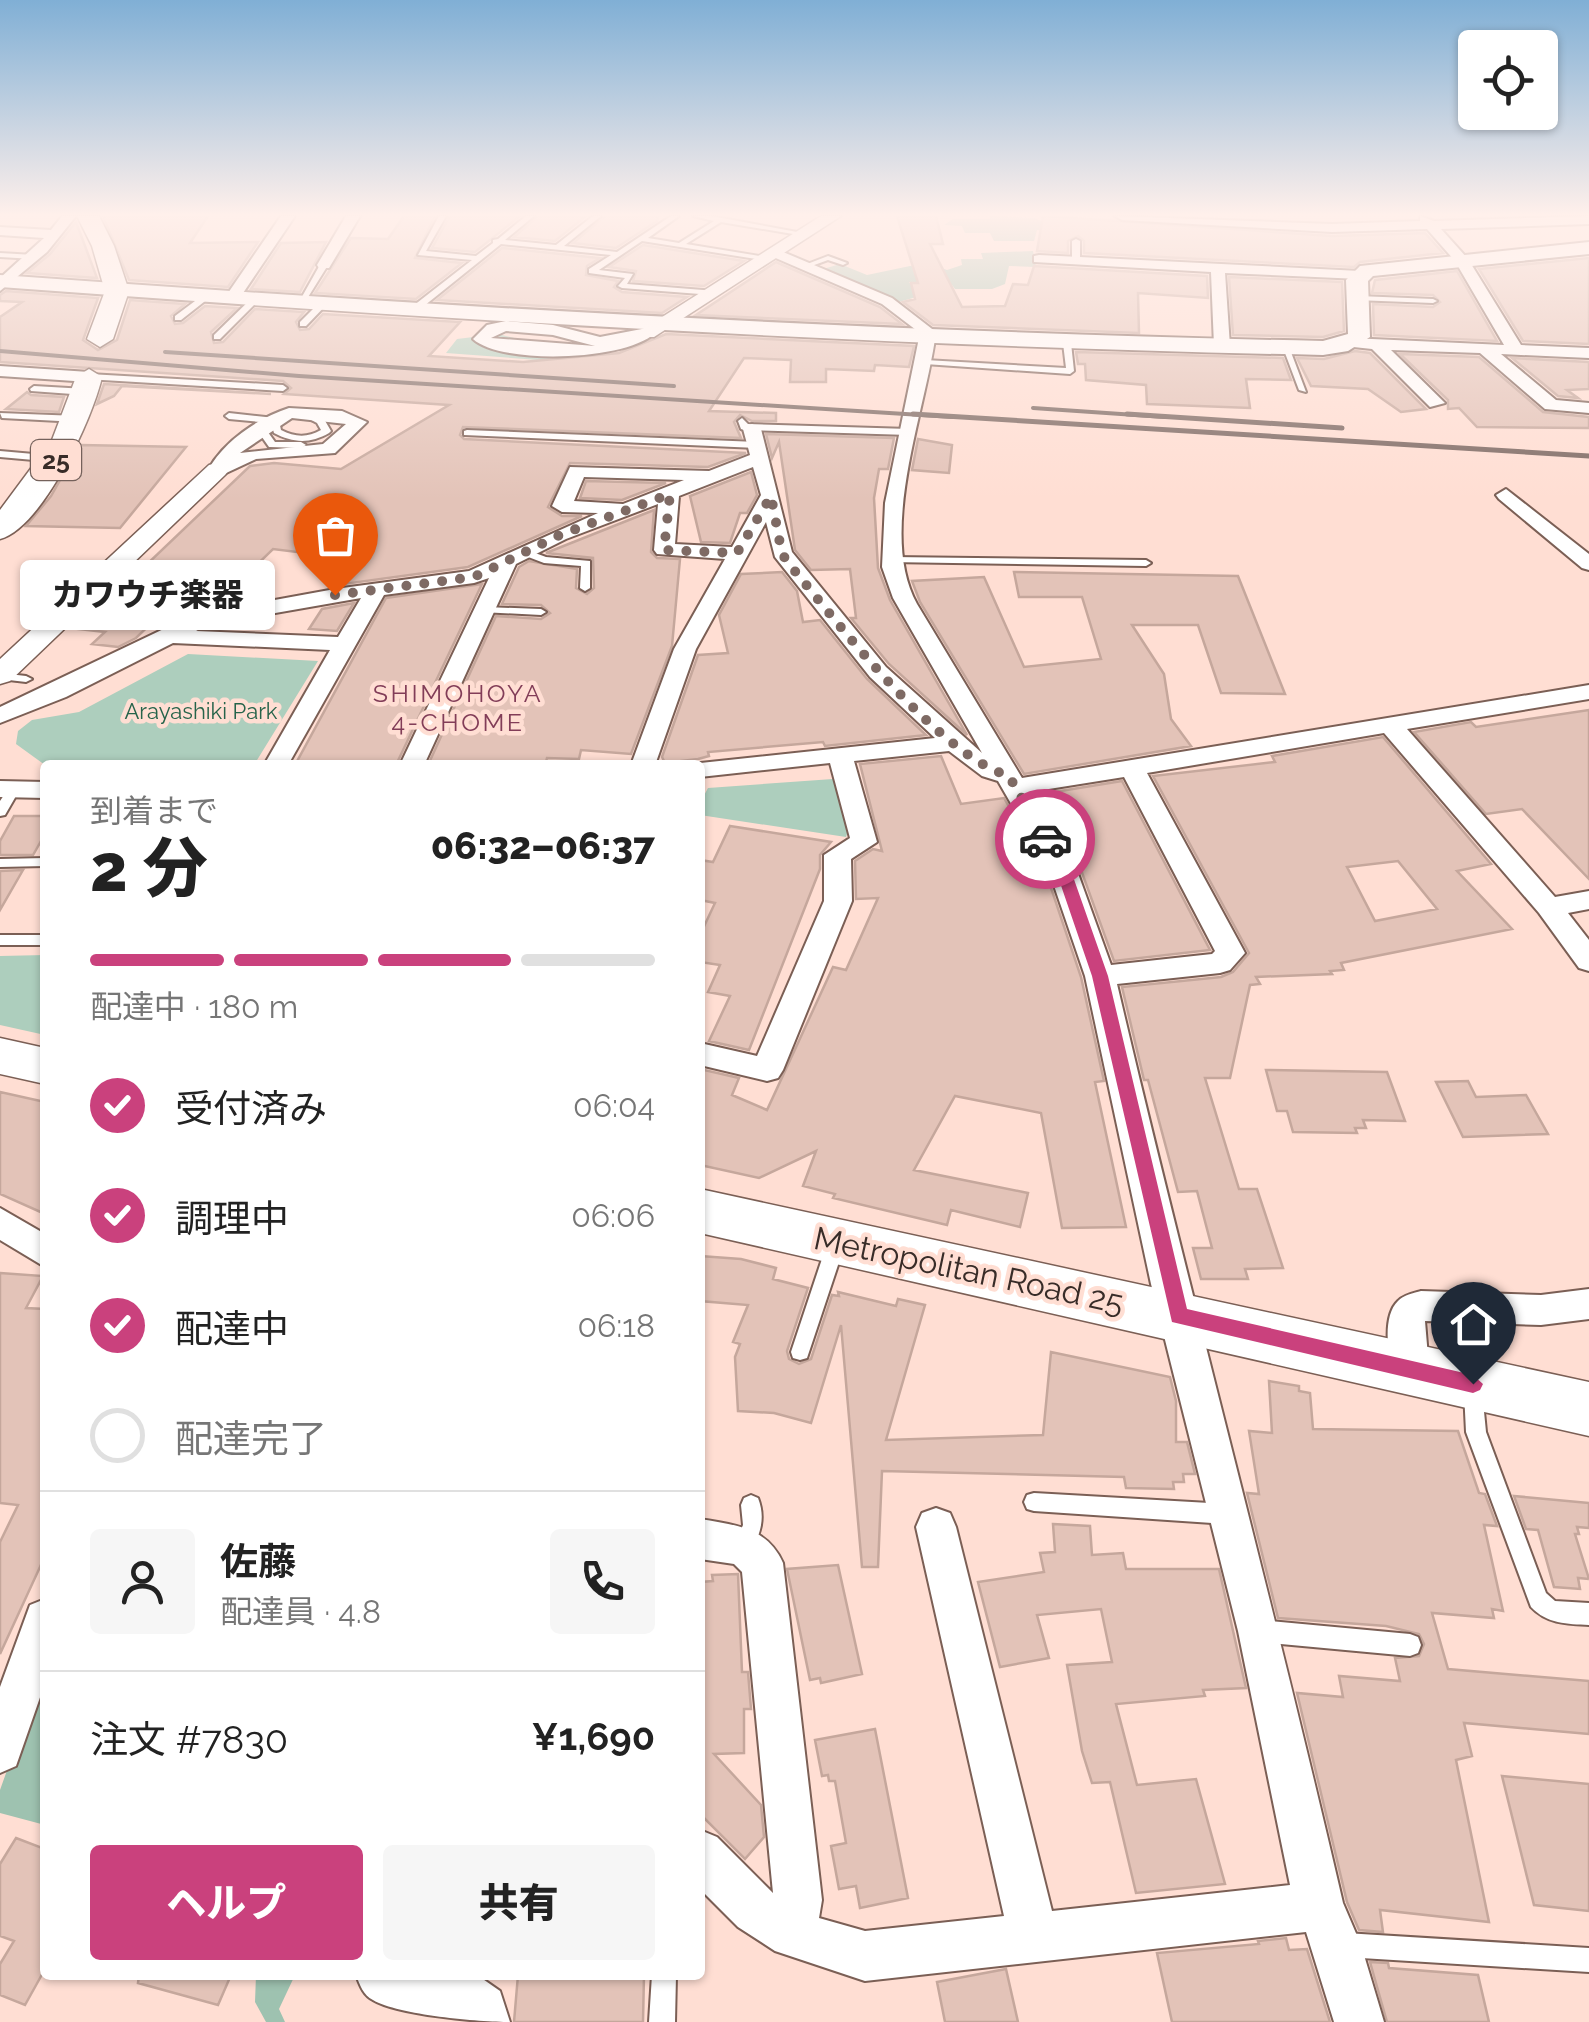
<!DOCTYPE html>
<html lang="ja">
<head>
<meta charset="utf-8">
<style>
  body { margin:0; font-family:Raleway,"Noto Sans JP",sans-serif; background:#f6f6f6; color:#222; height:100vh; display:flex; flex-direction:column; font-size:38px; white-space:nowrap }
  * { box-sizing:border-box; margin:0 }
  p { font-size:32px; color:#767676 }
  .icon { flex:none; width:55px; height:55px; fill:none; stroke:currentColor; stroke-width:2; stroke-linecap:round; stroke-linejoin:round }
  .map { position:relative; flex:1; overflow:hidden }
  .drawer { position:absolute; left:40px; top:760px; width:665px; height:1220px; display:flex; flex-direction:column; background:#fff; border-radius:10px; box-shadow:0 2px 8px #0004 }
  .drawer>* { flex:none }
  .buttons { position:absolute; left:1458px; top:30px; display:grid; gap:20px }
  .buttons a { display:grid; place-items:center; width:100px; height:100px; border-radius:10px; background:#fff; box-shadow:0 2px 8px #0004; font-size:50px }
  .pin { position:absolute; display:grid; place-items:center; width:85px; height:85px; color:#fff; margin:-102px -42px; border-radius:50% 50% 50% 0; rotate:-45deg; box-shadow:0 0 10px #0007 }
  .pin .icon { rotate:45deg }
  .courier { position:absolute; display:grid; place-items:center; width:100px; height:100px; margin:-50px; border:8px solid #ca417d; border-radius:50%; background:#fff; color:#222; box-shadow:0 2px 12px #0007 }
  .bubble { position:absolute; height:70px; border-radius:10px; background:#fff; box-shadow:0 2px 8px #0004; font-size:32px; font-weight:800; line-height:70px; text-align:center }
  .head em { font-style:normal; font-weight:800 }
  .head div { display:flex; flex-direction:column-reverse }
  .head { display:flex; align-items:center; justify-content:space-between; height:170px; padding:0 50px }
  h1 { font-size:65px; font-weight:800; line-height:75px }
  .bar { display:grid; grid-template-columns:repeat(4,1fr); gap:15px 10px; align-content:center; height:120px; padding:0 50px }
  .bar i { height:12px; border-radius:8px; background:#e0e0e0 }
  .bar .current { background:#ca417d }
  .bar p { grid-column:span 4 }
  .line { display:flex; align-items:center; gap:25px; padding:0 50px; border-top:2px solid #e0e0e0 }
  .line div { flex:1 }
  .round { display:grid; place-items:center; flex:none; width:105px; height:105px; border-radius:10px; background:#f6f6f6 }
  ol { padding:0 50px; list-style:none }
  li { display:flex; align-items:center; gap:30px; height:110px }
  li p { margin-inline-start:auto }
  li .icon { padding:10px; border-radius:50%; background:#ca417d; color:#fff; stroke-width:4 }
  li:last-child { color:#767676 }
  li i { width:55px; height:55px; border:5px solid #e0e0e0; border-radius:50% }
  .button { display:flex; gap:20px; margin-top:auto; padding:20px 50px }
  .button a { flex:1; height:115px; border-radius:10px; background:#ca417d; color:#fff; font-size:40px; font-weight:800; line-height:115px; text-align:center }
  .button a+a { background:#f6f6f6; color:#222 }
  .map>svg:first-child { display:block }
</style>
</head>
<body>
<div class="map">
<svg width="1589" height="2022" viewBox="0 0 1589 2022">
  <rect width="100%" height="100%" fill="#ffded3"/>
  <!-- green -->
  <path fill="#adcebd" d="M498,334L526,341L522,354L581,358L617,366L446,353L457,339Z
    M188,654L318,661L254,765H45L16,744L18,731L32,720L79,712Z
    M833,779L848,831L846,837L700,815V803L708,788Z
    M45,955V1035L0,1025V956Z"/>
  <!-- forest -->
  <path fill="#9ec2b0" d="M990,216L1034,218L1068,232L1037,230L1034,241H994L990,233H965L962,226L944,225L953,219H990Z
    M1033,251L1036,267L1009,266L1005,284L992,289H955L952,285L909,282L920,296L895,303L820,270L840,264L867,275L910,266L930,264L947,270L962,265L961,259H983L981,253Z
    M45,1664V1825L0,1813V1790Z
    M256,1975H295L279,2009L285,2022H266L255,2002Z"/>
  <!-- building -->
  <path fill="#e3c3b8" stroke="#c5a79c" stroke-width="2.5" fill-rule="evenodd" d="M103,216H208L190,243L258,242L228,287L129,280Z
    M404,216H435L415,258L462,263L416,299L315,293L351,238L388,239Z
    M450,216H520L475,252L432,248Z
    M538,216H586L555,241L514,237Z
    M605,216H658L657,221L616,248L573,243Z
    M897,216H936L943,244H930L962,307L1005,306L1013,284L1028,285L1034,266L1207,276L1208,298L1138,293L1139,333L933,325L903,302L915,299L911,283H918Z
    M1043,216L1332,236L1425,233L1443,253L1360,262L1354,267L1084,253V241L1078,236L1068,241V253L1037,251Z
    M76,222L97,278L27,273L50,254Z
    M326,242L300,292L251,289L281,243Z
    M643,245L744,261L704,286L633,281L636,271L609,267Z
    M502,248L600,258L587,266L586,275L618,281L614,287L622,292L687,297L662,313L437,300Z
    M1589,258V344L1523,341L1479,269Z
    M776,262L880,307L902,324L696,315Z
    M1457,271L1497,341L1374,335L1373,304L1433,307L1440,302L1433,295L1372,293L1375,280Z
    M1229,277L1342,282L1344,331L1323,337L1233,335Z
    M6,291L98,298L83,340L98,350L117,340L130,300L185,304L171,316L175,324L183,323L205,306L237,308L211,332L214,343L223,342L255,309L304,312L296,322L300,330L309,329L323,314L460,322L429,356L523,362L619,353L666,334L914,346L909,367L875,365L874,371L826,369V382H790L791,360L744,358L709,411L776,413V421H752L740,415L734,422L741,438L463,427L460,435L464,439L746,453L708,467L570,463L548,507L562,516H582L468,567L337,585L354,559L273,549L241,580L200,576L136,638L118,647L92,644L105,632L79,629L250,466L274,463L341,469L449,405L284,394L291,388L283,381L0,362V317L22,302L0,301V295Z
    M1355,351L1370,353L1426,409L1401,412L1368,389L1311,386L1297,358L1324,359Z
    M1076,352L1283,358L1291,380L1246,379L1250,408L1147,404L1146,385L1086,380L1085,364H1078Z
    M1400,354L1479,357L1543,412L1589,417V428L1477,427L1459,408L1448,409V400Z
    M1512,358L1589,362V389L1567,390L1578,398L1558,396Z
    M104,384L271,394L122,386L114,396L97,404Z
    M27,392L31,395L64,397L59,412L6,409Z
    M766,434L894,438L888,469H879L874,498L878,568L890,600L967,735L889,664L851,618H856L850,569L811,570L795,550L779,442L772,458Z
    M918,439L952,445L949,473L912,470Z
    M80,445L186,447L120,528L26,526L51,496Z
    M751,472L757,495L747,513H740L730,543L701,542L690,496Z
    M586,481L666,483L622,500L580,498Z
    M654,510L651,552L657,558L680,559L672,646L631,754L581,750L579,759L547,758L546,762L428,765L496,616L541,619L550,613L541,605L502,604L519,567L529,561L577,569L576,588L587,594L594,588L593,558L546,553Z
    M782,572L797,591L803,622L820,620L867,679L926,735L825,746L823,742L708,752L709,756L698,759L665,763L662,757L698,655L728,653L719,615L741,574Z
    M1014,572L1238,576L1285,694L1221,693L1198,625H1132L1164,674L1171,719L1191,746L1024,774L920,602L912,581L984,577L1024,667L1101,659L1082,597H1019Z
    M482,584L396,765H295L386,598Z
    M354,603L337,631L309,629L322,609Z
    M1589,710V879L1522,809L1486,814L1414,732L1471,722L1476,727Z
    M1383,737L1491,864L1457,871L1512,929L1341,963L1344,970L1330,971L1332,974L1256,977L1260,984L1250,985L1230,1078H1205L1239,1189H1257L1283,1268L1245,1269L1248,1279H1201L1193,1248H1212L1197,1191L1178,1192L1148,1080H1144L1122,987L1221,977L1233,972L1249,953L1153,776L1275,762L1272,756ZM1398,861L1437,909L1375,921L1347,867Z
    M941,756L961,804L1004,798L1045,870L1081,977L1104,1081L1095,1082L1126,1227L1062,1228L1041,1113L955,1096L914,1170L1028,1193L1020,1227L951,1210L947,1225L833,1198L835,1194L803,1186L816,1151L759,1178L700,1165V1069L739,1078L732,1095L767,1110L833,967L846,970L878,898L856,899L855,861L873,849L882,851L860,764Z
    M1122,781L1210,950L1114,961L1080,867L1036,795Z
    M14,816H45V834L33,855H0V841Z
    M730,826L831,842L820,855V869L749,1050L709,1041L730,996L708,992L720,965L700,962V935L715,903L700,900V860L713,862Z
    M23,870L0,910V871Z
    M1266,1070L1387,1072L1405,1121L1363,1120L1366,1128H1355L1357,1133L1293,1132L1287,1111H1277Z
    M1468,1081L1476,1097L1526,1095L1548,1134L1463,1137L1436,1082Z
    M0,1092L45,1102V1214L0,1194Z
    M700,1256L741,1259L776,1268L773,1279L808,1288L787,1351L789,1359L799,1364L811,1359L832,1295L839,1296L838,1292L896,1306L898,1299L925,1305L886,1440L1043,1435L1051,1352L1170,1377L1176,1401V1442H1187L1195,1474H1183L1184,1482H1173L1174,1489L1126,1488L1124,1477L882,1471L878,1567H862L841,1325L811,1423L774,1413L738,1411L735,1357L740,1344L733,1342L748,1305L700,1301Z
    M0,1273L43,1276L26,1308L45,1309V1556L0,1654V1542L18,1505L0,1503Z
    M1269,1381L1299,1386V1391L1310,1393L1313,1429L1458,1431L1479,1493L1485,1494L1497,1526L1484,1525L1503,1611L1492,1609L1494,1618L1432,1613L1448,1669L1589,1681V1734L1464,1723L1472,1756L1456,1760L1489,1922L1380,1910L1383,1932L1359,1930L1347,1902L1297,1693L1343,1697L1339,1676L1400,1681L1395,1658L1419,1656L1424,1644L1419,1634L1386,1626L1278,1618L1247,1493L1259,1494L1249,1431L1272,1433Z
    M1514,1496L1589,1503V1528L1577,1527L1579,1534H1575L1589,1579L1578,1578L1580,1589L1554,1587L1538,1530L1526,1529Z
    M1053,1524L1090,1526L1092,1555L1123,1553L1126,1569H1219L1246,1688L1203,1690L1205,1696L1116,1704L1137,1785L1196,1779L1225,1884L1136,1893L1110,1782L1092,1783L1082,1751L1067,1665L1112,1662L1101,1609L1037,1615L1049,1658L1000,1667L978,1582L1044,1572L1040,1553L1055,1552Z
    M838,1565L862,1674L821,1683L820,1678L810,1680L787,1569Z
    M738,1574L742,1672H748L751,1709H744V1753L714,1754L761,1805L764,1837L745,1859L700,1814V1582L713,1581L712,1575Z
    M875,1729L908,1898L860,1908L856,1886L839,1889L831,1846L846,1843L835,1781H829L828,1775L822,1776L815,1740Z
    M1502,1776L1589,1784V1911L1534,1905Z
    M16,1838L45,1849V1969L25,2005L0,1995V1964L14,1941L0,1936V1864Z
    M1286,1938L1289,1950L1307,1949L1330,2022H1172L1157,1953L1259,1944L1258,1941Z
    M1370,1962L1388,1963L1389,1968L1478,1975L1489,2022H1387Z
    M1006,1969L1018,2022H945L937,1982Z
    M139,1975H231L218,2005L138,1983Z
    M518,1975H644L643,2022H514Z"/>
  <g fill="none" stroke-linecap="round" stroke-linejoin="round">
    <!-- service casing -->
    <g stroke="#7b5f55" stroke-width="4">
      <path id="service" d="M439,216H446L426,251L476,256L493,243V240L498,239L526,216H534L505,240L556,245L593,216H601L564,246L617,252L671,216H679L648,238L679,243L714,221L693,216H711L808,234L805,236L721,222L686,244L766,257L769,261L642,241L599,270L633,274L627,284L716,291L713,295L622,288L618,286L625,278L589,273V269L611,255L501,244L419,310H413V306L472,260L418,255Z
        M1076,239L1080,241V261L1076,263L1072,261V241Z
        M0,253L34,255L38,257L34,259L0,257Z
        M828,256L847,263L843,265L828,260L806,268L802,266Z
        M321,263L328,265L305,302H299Z
        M207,292L214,294L181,320H175V316Z
        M255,295L262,297L220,339H214V335Z
        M1358,296L1433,299L1437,301L1433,303L1355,300Z
        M322,300L329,302L306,326H300V322Z
        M1067,341L1071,343L1074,371L1070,374L925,364L921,362L925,360L1066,368L1063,343Z
        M1282,345L1289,347L1306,392L1299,390Z
        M89,374L283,385L287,388L283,391L86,379V375Z
        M34,386L86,389L90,392L86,395L31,391L30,389Z
        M305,410L324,419L331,431L329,433C310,444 293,443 274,433L271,423L229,419L225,416L229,413L275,418L279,421L281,430C295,437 307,438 321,430L317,423L302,415V411Z
        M0,413L78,416L82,419L78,422L2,418Z
        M742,418L748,424L909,429L914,432L909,435L744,430L741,429L738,421Z
        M262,427L265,428L275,442H301L306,445L301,448L269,447L257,430Z
        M467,430L757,442L762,445L757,448L464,435V431Z
        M0,451L56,456L61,459L56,462L0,457Z
        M527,550L546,557L590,561V588L585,591L580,588L581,566L544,563L523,555V551Z
        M892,557L1146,560L1151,563L1146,566L888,562V558Z
        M485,607L541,609L546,612L541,615L481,612V608Z
        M0,673L26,676L32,679L26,682L0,679Z
        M14,785L20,789L5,815L0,816V801L10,786Z
        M45,858V866L0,867V859Z
        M0,935H45V945H0Z
        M835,1240L841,1242L844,1247L807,1358L800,1360L793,1358L791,1352L826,1247L829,1242Z
        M1473,1383L1480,1385L1482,1391L1486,1432L1546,1593L1555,1601L1589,1603V1625C1567,1624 1547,1624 1531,1607L1466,1432L1464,1391L1466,1385Z
        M1034,1493L1227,1504L1234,1507L1237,1514L1234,1521L1227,1524L1034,1511L1027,1509L1024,1502L1027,1495Z
        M751,1495L758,1498C766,1519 760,1533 751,1553L744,1556L737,1553L734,1546L743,1525L741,1505L744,1498Z
        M1260,1620L1410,1634L1418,1637L1421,1645L1418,1653L1410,1656L1260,1642L1252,1639L1249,1631L1252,1623Z
        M1345,1933L1589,1948V1972L1345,1957L1336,1954L1333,1945L1336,1936Z
        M652,1975H676L675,2022H649Z"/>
    </g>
    <!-- minor casing -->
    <g stroke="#7b5f55" stroke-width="4">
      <path id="minor" d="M62,216H76L47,252L0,291V278L44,238L0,235V227L51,230Z
        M281,216H295L239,299H229L226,296Z
        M346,216H360L329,268H319L317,265Z
        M1115,216L1332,224L1420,221V216L1434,221L1589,216V224L1441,229L1468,259L1521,345L1589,348V358L1501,354L1556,400L1589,403V413L1545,409L1480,353L1391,350L1445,403L1430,407L1372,349L1344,346L1342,343L1350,338L1504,345L1455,261L1427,229L1332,232L1122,220Z
        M776,249L892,298L936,332C926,411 877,532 917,604L1022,778L1589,685V699L1407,729L1555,897L1589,891V909L1568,913L1589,940V971L1579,968L1539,913L1384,733L1147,773L1245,953L1230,970L1220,973L1117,984C1189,1292 1272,1596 1343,1903L1361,1945L1384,2022H1334L1306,1932L865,1981L775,1951L738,1927L700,1889V1830L717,1837L773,1893L742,1572L734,1564L700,1559V1519C735,1525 767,1527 783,1563L822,1900L819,1918L865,1931L1004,1916L916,1527L922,1513L936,1508L950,1513L956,1527L1052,1911L1290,1885L1238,1631L1151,1284L1085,976L1048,868L998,781L982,776L949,751L854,761L877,842L851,859L852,901L783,1070L778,1078L767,1081L700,1065V1043L757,1056L824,901V855L850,838L830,763L700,777V765L691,764L935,738L870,677L775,557L766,522L696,649L655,765H631L674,649L725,559L657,554L654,550L658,504L566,539L516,564L424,765H400L489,578L474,583L384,595L288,765H264L330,650L173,643L66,697L0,723V707L193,615L335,589L469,571L598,513L562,512L552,506L570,467L709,471L750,455L743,429L752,424L761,429L792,552L886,667L982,753L893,598L882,567L885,503L920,333L882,304L771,256L769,253ZM753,467L761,495L732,547L675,544L679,496ZM584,477L684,480L623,504L574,501ZM361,598L338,637L196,631L207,625ZM1124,777L1215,951L1212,954L1111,965L1076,868L1030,792Z
        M1039,255L1360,271L1367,275L1360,279L1225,273L1230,346L1222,351L1214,346L1211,272L1034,262V256Z
        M506,321L553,325L600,337L647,328L655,333C626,361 501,365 473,339L487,325ZM506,331L553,335L595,346L491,338Z
        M0,366L89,372L97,377L89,382L0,376Z
        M289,408L342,411L367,422L335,453L256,459L224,474H210L208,470C224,441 258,418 289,408ZM292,418L346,424L323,444L240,453Z
        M1506,489L1589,554V570L1582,568L1499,499L1496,495Z
        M0,781L45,782V798L0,797Z
        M0,1208L45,1234V1267L0,1240Z
        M1589,1289V1319L1541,1325L1425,1321L1429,1369L1423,1381L1410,1385L1397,1381C1388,1362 1381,1317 1398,1301C1403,1295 1414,1293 1421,1291L1541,1295Z
        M45,1599V1683L16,1766L0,1773V1687L30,1605Z
        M356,1975H477L500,1991L510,2022C480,2022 398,2015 373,2000C363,1995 360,1985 356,1975Z"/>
    </g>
    <!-- tertiary casing -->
    <g stroke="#7b5f55" stroke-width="3">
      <path id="tertiary" d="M821,216H841L654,337H640L637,333Z
        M217,463L229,470L225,475L10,681L0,684V659L209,465Z"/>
    </g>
    <!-- secondary casing -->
    <g stroke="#7b5f55" stroke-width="4">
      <path id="secondary" d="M1589,242V254L1373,276L1368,281L1370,337L1348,351L1323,355C881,346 441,320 0,287V275C441,307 881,332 1323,341L1348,334L1346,280L1360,266Z"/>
    </g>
    <!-- primary casing -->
    <g stroke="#7b5f55" stroke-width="3">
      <path id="primary" d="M77,216H99L114,246L129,291L113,339L100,347L87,339L105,291L92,246Z
        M89,369L102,377C93,418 42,528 0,539V510L52,440L76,377Z
        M0,1038L45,1048V1084L0,1074Z
        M700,1189L1589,1382V1436L700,1233Z"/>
    </g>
    <!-- service -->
    <use href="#service" fill="#fff" fill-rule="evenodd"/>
    <!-- minor -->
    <use href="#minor" fill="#fff" fill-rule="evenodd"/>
    <!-- tertiary -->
    <use href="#tertiary" fill="#fff" fill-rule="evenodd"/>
    <!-- secondary -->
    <use href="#secondary" fill="#fff" fill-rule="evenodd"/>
    <!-- primary -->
    <use href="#primary" fill="#fff" fill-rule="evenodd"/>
    <!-- rail-far1 -->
    <path stroke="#7c6862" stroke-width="4" d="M0,351L299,376L953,417
      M165,352L674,386
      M1033,408L1165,417"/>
    <!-- rail -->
    <path stroke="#7c6862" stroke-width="5" d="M913,414L1589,456
      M1127,414L1342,428"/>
  </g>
  <!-- sky -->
  <linearGradient id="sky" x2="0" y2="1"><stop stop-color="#80afd5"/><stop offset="0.43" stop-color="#fff0eb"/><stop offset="1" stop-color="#fff0eb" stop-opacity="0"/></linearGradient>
  <rect width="1589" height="499" fill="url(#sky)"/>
  <!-- route -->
  <path fill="#ca417d" d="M1045,834L1050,836L1070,868L1108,976L1187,1309L1473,1375L1483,1384L1480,1390L1473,1393L1172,1322L1092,976L1055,868L1038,839Z"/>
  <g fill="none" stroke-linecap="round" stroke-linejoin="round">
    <!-- done -->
    <path stroke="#7e6a64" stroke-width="10" stroke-dasharray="0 18" d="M335,595L474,577L560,535L670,494L664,550L737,553L771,496L782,554L794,570C841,627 939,755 1009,776L1045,839"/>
  </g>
  <g text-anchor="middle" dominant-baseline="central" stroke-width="9" stroke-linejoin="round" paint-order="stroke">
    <!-- far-park labels -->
    <g font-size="22" fill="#26634a" stroke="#ffded3">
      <text x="201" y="711">Arayashiki Park</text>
    </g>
    <!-- shield labels -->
    <rect fill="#ffded3" stroke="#74615b" stroke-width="2.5" x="31" y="440" width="50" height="40" rx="8"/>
    <g font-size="25" font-weight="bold" fill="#382c28">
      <text x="56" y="460">25</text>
    </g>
    <!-- far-neighbourhood labels -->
    <g font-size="25" letter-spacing="2.5" fill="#823d58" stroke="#ffded3">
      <text x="458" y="693">SHIMOHOYA<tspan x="458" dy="29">4-CHOME</tspan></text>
    </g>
    <!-- near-street labels -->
    <g font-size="32" fill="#382c28" stroke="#ffded3">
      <text transform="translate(969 1270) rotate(12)">Metropolitan Road 25</text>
    </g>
  </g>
</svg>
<div class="buttons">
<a><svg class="icon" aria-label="locate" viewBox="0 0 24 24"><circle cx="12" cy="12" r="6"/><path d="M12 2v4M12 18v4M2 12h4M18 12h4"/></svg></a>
</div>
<div class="pin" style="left:335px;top:595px;background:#ea580c"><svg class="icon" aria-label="bag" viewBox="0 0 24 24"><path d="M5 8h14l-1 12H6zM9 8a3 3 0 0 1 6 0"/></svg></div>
<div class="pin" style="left:1473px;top:1384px;background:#1f2937"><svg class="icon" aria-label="home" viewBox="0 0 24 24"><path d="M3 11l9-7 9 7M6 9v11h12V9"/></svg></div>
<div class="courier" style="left:1045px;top:839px"><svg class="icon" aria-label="car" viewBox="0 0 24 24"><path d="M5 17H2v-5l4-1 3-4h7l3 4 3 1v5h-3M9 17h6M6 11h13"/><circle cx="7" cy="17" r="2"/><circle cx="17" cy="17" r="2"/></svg></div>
<div class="bubble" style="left:20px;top:560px;width:255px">カワウチ楽器</div>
<section class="drawer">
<div class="head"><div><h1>2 分</h1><p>到着まで</p></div><em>06:32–06:37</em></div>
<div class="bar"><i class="current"></i><i class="current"></i><i class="current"></i><i></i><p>配達中 · 180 m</p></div>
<ol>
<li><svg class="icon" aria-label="check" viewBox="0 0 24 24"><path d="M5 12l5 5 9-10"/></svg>受付済み<p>06:04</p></li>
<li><svg class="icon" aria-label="check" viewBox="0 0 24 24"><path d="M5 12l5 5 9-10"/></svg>調理中<p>06:06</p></li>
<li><svg class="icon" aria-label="check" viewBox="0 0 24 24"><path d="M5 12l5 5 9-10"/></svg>配達中<p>06:18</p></li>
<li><i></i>配達完了</li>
</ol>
<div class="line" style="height:180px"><a class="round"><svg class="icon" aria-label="person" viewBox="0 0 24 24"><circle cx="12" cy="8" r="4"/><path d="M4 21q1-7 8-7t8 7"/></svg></a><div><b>佐藤</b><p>配達員 · 4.8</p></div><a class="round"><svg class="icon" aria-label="phone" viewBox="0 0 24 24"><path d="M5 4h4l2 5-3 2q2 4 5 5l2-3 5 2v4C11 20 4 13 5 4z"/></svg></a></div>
<div class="line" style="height:130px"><div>注文 #7830</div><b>¥1,690</b></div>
<div class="button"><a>ヘルプ</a><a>共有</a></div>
</section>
</div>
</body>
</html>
